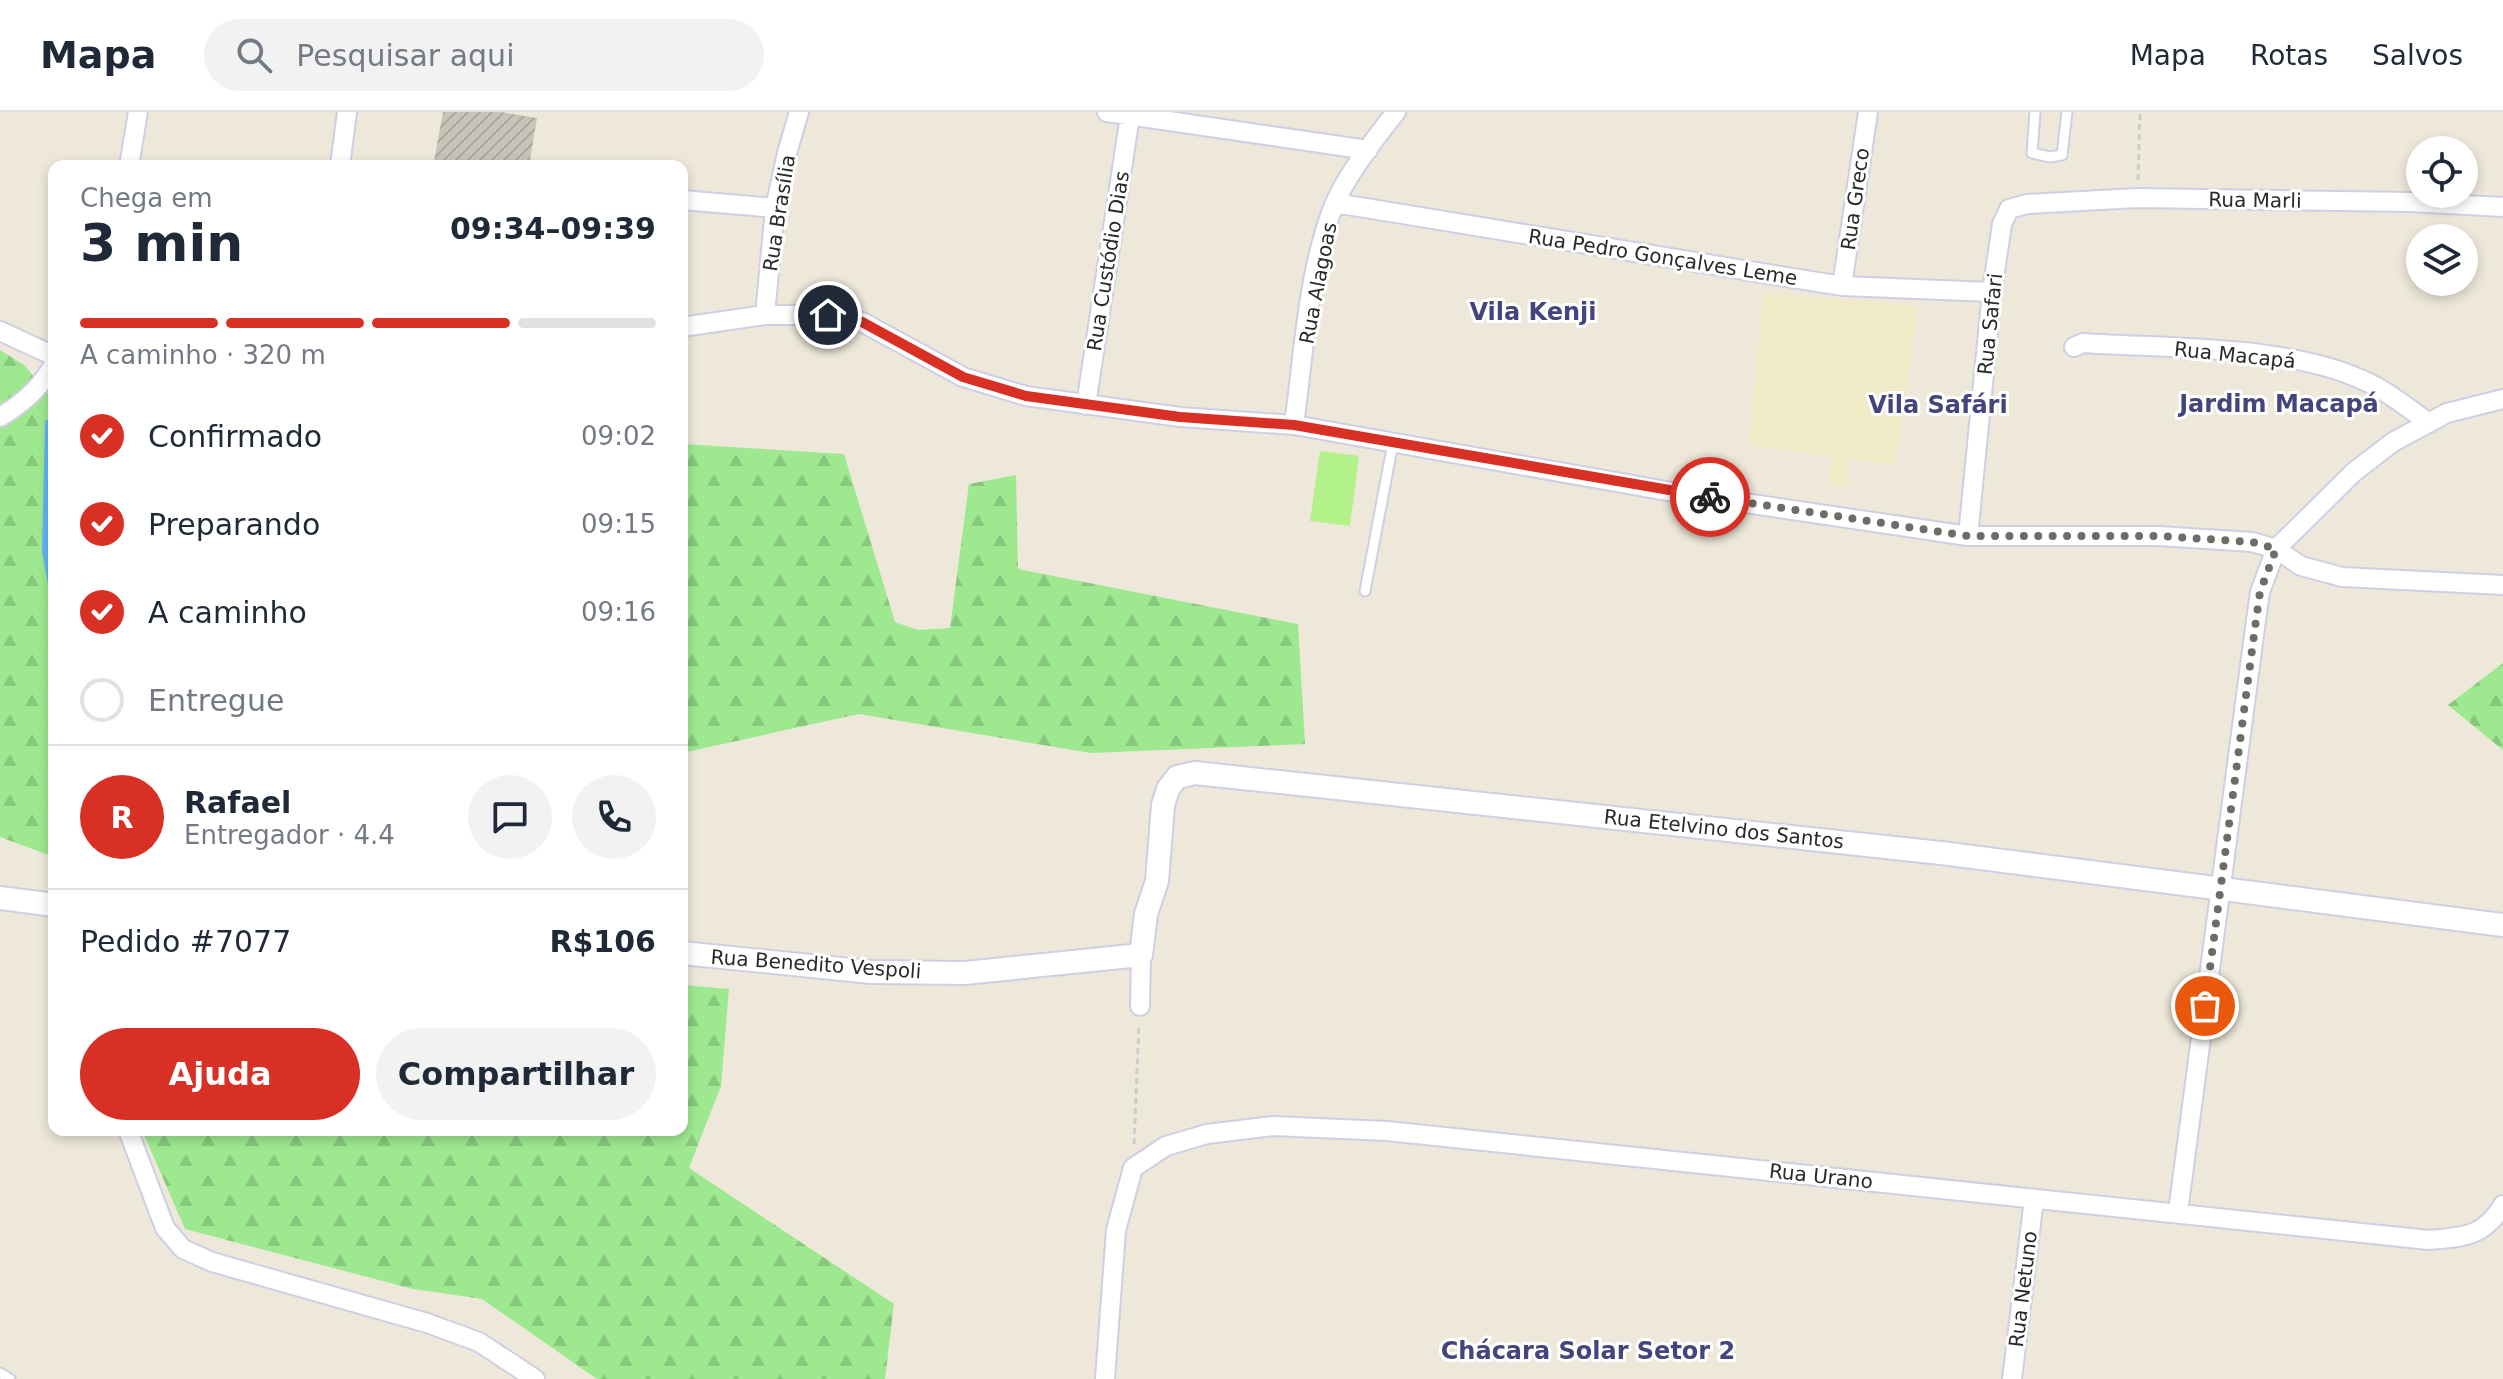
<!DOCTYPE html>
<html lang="pt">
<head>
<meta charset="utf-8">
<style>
  body { margin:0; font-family:"DejaVu Sans",sans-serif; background:#f2f2f3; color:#1f2937; height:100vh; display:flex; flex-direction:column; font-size:30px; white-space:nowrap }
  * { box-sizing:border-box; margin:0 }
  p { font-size:26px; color:#747a83 }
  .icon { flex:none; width:44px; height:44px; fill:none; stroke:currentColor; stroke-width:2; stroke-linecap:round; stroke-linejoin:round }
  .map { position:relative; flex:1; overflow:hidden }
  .side { position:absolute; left:48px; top:48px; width:640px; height:976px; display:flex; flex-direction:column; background:#fff; border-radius:16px; box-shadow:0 4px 12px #0003 }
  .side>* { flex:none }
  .controls { position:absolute; left:2406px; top:24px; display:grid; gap:16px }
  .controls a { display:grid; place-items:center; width:72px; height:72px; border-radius:50%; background:#fff; box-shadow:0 4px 12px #0003; font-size:40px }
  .pin { position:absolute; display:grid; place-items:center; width:68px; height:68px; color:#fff; margin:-34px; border:4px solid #fff; border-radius:50%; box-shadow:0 2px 8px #0007 }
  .courier { position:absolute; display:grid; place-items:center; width:80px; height:80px; margin:-40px; border:6px solid #d93025; border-radius:50%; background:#fff; color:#222; box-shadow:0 2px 10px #0007 }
  .overview em { font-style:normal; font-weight:700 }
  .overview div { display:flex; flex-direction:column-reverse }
  .overview { display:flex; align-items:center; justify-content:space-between; height:136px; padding:0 32px }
  h1 { font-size:52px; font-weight:700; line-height:60px }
  .bar { display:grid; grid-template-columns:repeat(4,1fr); gap:12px 8px; align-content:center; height:96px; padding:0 32px }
  .bar i { height:10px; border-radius:6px; background:#e0e1e3 }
  .bar .current { background:#d93025 }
  .bar p { grid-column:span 4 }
  .line { display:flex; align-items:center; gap:20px; padding:0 32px; border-top:2px solid #e0e1e3 }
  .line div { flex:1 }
  .round { display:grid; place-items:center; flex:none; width:84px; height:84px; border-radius:42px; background:#f2f2f3 }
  ol { padding:0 32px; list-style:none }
  li { display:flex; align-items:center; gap:24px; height:88px }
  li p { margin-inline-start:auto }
  li .icon { padding:8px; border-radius:50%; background:#d93025; color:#fff; stroke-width:4 }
  li:last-child { color:#747a83 }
  li i { width:44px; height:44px; border:4px solid #e0e1e3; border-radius:50% }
  .action { display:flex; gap:16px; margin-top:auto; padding:16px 32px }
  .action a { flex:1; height:92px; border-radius:48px; background:#d93025; color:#fff; font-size:32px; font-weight:700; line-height:92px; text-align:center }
  .action a+a { background:#f2f2f3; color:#1f2937 }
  header { display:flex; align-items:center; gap:48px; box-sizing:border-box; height:112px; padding:0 40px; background:#fff; border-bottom:2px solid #e0e1e3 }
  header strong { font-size:38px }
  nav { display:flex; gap:44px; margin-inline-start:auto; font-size:28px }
  .search { width:560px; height:72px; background:#f2f2f3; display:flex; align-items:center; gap:20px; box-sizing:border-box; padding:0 28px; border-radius:44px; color:#747a83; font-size:30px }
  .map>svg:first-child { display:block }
</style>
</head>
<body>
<header>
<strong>Mapa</strong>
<div class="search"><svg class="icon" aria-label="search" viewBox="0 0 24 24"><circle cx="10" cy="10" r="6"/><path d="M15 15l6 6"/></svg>Pesquisar aqui</div>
<nav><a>Mapa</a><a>Rotas</a><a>Salvos</a></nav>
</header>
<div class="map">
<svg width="2503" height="1267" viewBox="0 0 2503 1267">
  <defs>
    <pattern id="forest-firs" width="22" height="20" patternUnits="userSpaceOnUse" patternTransform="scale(2)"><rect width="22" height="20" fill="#9ee990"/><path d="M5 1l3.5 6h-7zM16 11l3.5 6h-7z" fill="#88c87c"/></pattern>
    <pattern id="building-hatch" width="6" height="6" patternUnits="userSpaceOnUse" patternTransform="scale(2)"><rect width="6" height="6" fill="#c8c4b9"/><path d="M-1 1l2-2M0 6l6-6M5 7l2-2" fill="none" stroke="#aca89f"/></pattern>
  </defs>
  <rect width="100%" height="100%" fill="#ede8d9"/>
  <!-- education -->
  <path fill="#f0eac7" d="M1763,181L1918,194L1895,352L1848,348V375L1829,372L1831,344L1749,333Z"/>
  <!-- forest -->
  <path fill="url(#forest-firs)" d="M0,238L24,253L54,288V745L0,725Z
    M682,332L844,342L895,510L918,518L950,516L969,372L1016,363L1018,457L1298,512L1305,632L1091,641L859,602L682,641Z
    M2503,551V638L2448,593Z
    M682,873L729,877L721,974L689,1056L894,1192L885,1267H597L482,1187L413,1177L185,1117L142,1018H682Z"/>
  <!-- pitch -->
  <path fill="#b3f18b" d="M1320,339L1359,344L1350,414L1310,409Z"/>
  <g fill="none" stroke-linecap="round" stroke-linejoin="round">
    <!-- stream -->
    <path stroke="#62b6f9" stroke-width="6" d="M48,311L45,439L54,488"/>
  </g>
  <!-- building -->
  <path fill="url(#building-hatch)" d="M443,0H501L537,6L529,54H433Z"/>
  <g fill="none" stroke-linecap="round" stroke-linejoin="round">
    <!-- service casing -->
    <g stroke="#cecfe4" stroke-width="13">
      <path id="service" d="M2035,0L2032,41L2050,45L2062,43L2067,0
        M1365,479L1393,331
        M0,1261L10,1267"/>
    </g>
    <!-- minor casing -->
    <g stroke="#cecfe4" stroke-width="22">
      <path id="minor" d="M1107,0L1368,38
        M129,54L138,0
        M340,54L347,0
        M682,88L775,96
        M1335,91L1842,174L1992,180
        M1842,174L1868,0
        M765,203L775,96L787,41L799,0
        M682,215L765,203H828L862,210L963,265L1026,284L1180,305L1294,313L1678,381L1968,424H2159L2252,430L2276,437L2301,454L2342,465L2503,473
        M0,219L54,244
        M2074,235L2083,231C2169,237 2296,232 2373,273C2392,283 2411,298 2429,311
        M1086,293L1130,4
        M0,305C22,292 42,274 54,252
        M1294,313C1304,241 1307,162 1334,93C1346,64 1376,25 1396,0
        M1968,424L1992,180L2002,112L2009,97L2027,92L2137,86L2410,90L2503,95
        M1140,894L1141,843
        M128,1018L165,1116L183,1137L212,1150L427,1211L479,1230L535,1267
        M2178,1100L2256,508L2260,480L2276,437L2354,360L2393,330L2447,301L2503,287
        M1105,1267L1116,1118L1133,1056L1166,1034L1207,1022L1273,1014L1387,1019L2429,1128C2463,1125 2484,1125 2503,1093
        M2012,1267L2034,1087"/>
    </g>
    <!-- tertiary casing -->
    <g stroke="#cecfe4" stroke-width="26">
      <path id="tertiary" d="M0,786L54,793
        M682,841L871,860L965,861L1141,843L1146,802L1157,769L1163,693L1168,677L1177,665L1195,661L1941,741L2503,813"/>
    </g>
    <!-- path -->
    <path stroke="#ccc" stroke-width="3" stroke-dasharray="6 4" stroke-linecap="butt" d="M2138,68L2140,0
      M1134,1032L1139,912"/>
    <!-- service -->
    <use href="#service" stroke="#fff" stroke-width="9"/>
    <!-- minor -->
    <use href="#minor" stroke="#fff" stroke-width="18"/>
    <!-- tertiary -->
    <use href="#tertiary" stroke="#fff" stroke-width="22"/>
  </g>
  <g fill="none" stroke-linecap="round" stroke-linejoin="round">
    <!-- done -->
    <path stroke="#6e6c67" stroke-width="8" stroke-dasharray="0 14.4" d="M1710,385L1968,424H2159L2252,430L2276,437L2260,480L2256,508L2205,894"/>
    <!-- route -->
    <path stroke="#d93025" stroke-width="10" d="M828,203L862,210L963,265L1026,284L1180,305L1294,313L1710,385"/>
  </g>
  <g text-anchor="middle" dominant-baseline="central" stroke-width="6" stroke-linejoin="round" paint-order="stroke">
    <!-- street labels -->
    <g font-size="20" fill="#292929" stroke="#fff">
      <text transform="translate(1855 87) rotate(-82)">Rua Greco</text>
      <text transform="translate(2255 88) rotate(1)">Rua Marli</text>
      <text transform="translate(779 101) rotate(-81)">Rua Brasília</text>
      <text transform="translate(1663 145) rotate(9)">Rua Pedro Gonçalves Leme</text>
      <text transform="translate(1108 149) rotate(-81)">Rua Custódio Dias</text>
      <text transform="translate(1318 171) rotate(-79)">Rua Alagoas</text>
      <text transform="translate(1990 212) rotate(-84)">Rua Safari</text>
      <text transform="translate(2235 243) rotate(6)">Rua Macapá</text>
      <text transform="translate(1724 717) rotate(6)">Rua Etelvino dos Santos</text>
      <text transform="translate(816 852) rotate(4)">Rua Benedito Vespoli</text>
      <text transform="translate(1821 1064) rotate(6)">Rua Urano</text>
      <text transform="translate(2023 1177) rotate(-83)">Rua Netuno</text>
    </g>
    <!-- quarter labels -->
    <g font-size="24" font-weight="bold" fill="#45457e" stroke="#fff">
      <text x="1533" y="200">Vila Kenji</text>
      <text x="2279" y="292">Jardim Macapá</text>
      <text x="1938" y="293">Vila Safári</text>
      <text x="1588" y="1239">Chácara Solar Setor 2</text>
    </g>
  </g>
</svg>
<div class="controls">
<a><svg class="icon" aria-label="locate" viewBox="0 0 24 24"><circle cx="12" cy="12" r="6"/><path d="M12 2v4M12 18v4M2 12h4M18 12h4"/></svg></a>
<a><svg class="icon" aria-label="layers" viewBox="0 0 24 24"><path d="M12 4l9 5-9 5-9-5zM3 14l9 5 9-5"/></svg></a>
</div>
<div class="pin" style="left:2205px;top:894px;background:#ea580c"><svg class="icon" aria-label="bag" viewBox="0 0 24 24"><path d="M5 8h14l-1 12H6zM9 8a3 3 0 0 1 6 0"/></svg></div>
<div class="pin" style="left:828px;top:203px;background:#1f2937"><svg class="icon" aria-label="home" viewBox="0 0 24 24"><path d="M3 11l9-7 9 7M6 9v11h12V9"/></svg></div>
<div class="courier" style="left:1710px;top:385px"><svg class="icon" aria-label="bike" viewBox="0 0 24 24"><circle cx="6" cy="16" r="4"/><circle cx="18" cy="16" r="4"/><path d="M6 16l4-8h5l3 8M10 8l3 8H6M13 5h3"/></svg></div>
<section class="side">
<div class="overview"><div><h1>3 min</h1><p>Chega em</p></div><em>09:34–09:39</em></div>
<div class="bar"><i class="current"></i><i class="current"></i><i class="current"></i><i></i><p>A caminho · 320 m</p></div>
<ol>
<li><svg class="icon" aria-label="check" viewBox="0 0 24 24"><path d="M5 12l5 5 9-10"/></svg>Confirmado<p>09:02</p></li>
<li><svg class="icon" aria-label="check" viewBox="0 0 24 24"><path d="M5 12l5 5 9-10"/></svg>Preparando<p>09:15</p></li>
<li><svg class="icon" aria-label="check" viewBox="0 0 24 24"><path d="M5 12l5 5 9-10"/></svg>A caminho<p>09:16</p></li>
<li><i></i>Entregue</li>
</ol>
<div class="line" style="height:144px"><b class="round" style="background:#d93025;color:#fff">R</b><div><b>Rafael</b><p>Entregador · 4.4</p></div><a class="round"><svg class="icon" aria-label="chat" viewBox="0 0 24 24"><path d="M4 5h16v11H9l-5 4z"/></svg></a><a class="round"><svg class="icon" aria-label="phone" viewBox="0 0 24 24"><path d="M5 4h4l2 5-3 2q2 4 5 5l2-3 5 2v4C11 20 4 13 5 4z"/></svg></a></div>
<div class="line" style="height:104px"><div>Pedido #7077</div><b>R$106</b></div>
<div class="action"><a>Ajuda</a><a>Compartilhar</a></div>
</section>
</div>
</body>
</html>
